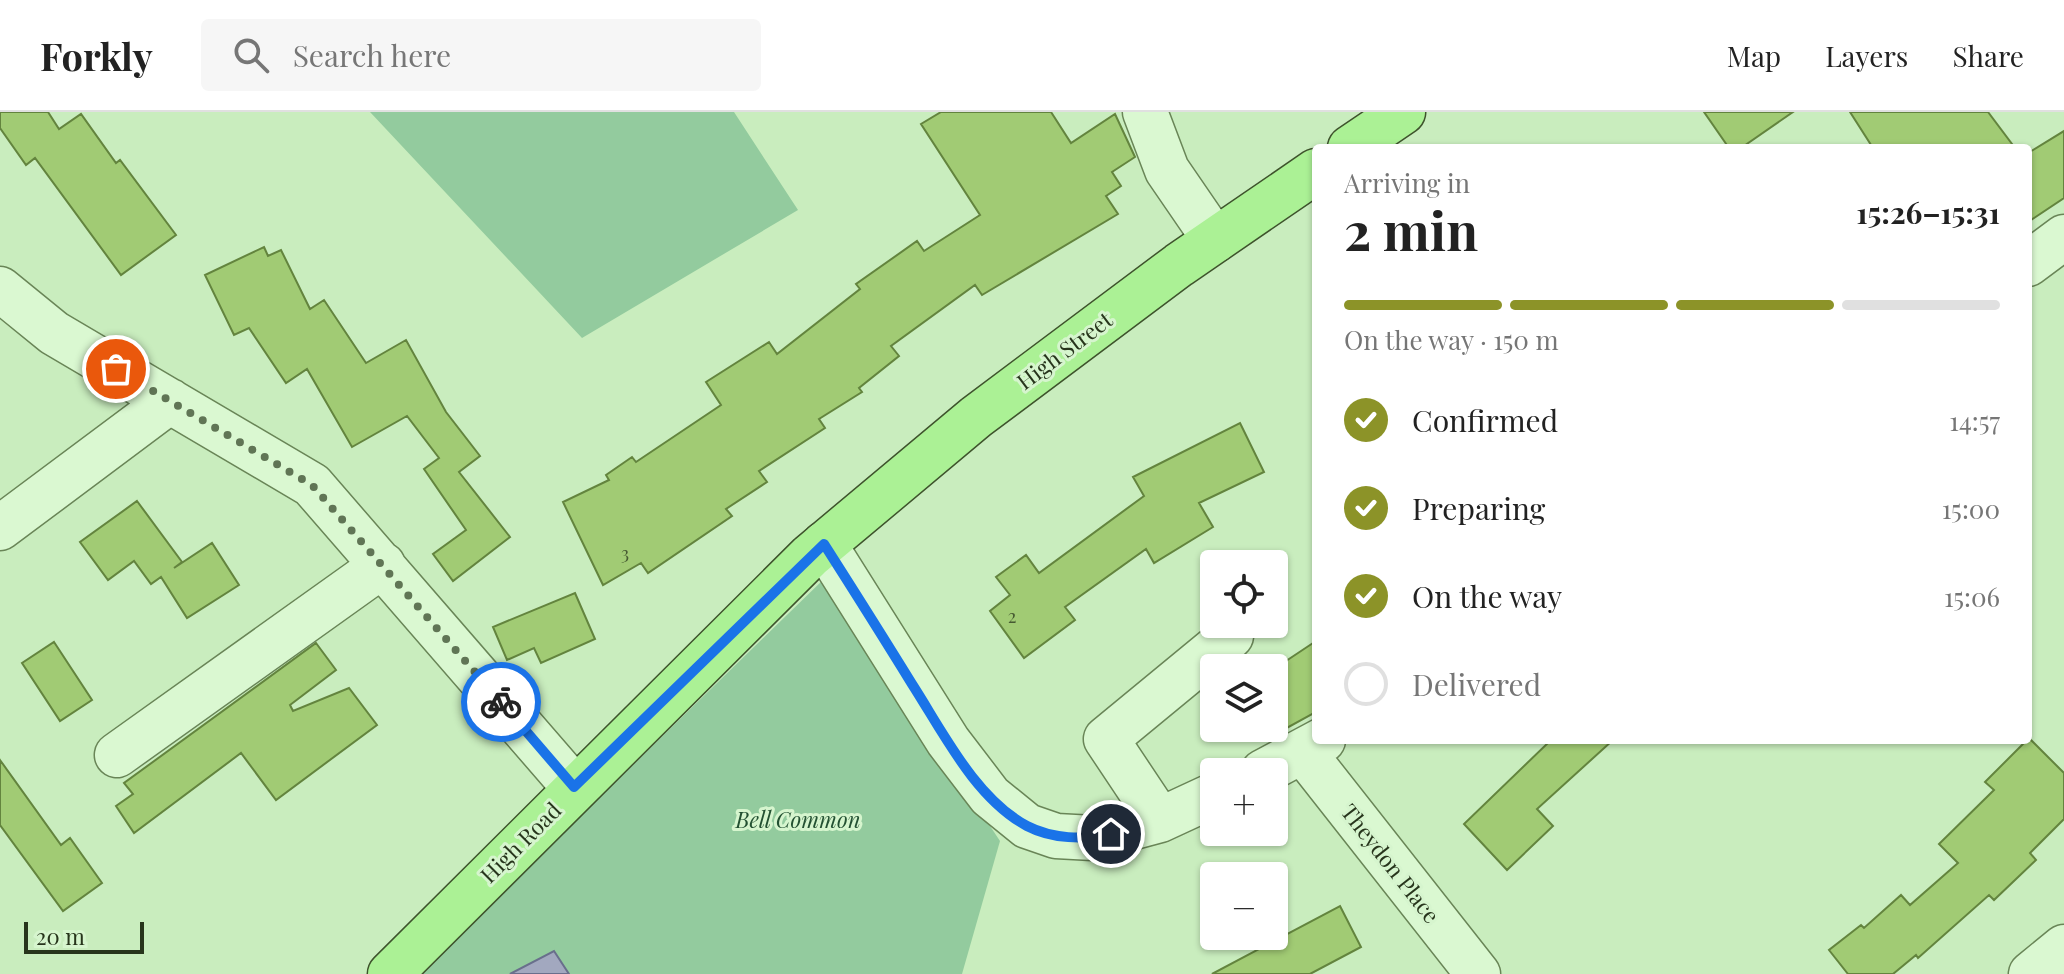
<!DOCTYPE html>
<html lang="en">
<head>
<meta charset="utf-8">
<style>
  body { margin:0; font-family:"Playfair Display",serif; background:#f6f6f6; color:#222; height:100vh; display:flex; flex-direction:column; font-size:30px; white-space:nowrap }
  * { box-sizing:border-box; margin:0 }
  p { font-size:26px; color:#767676 }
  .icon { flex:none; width:44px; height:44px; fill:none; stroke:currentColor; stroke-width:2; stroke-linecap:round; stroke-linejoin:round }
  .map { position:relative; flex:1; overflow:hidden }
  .panel { position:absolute; left:1312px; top:32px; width:720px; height:600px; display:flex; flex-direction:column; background:#fff; border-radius:8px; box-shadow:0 2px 6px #0004 }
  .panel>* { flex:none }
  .tools { position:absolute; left:1200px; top:438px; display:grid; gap:16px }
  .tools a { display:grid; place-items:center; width:88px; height:88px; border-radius:8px; background:#fff; box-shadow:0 2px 6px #0004; font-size:40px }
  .scale { position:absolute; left:24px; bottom:20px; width:120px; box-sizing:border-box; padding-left:8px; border:4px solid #27351c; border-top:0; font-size:22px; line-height:28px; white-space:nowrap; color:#27351c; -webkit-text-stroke:6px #d6f5ce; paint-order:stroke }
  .pin { position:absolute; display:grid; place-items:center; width:68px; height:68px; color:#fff; margin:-34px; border:4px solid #fff; border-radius:50%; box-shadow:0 2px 8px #0007 }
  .courier { position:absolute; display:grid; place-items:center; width:80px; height:80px; margin:-40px; border:6px solid #1a73e8; border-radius:50%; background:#fff; color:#222; box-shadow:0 2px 10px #0007 }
  .headline em { font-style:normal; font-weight:700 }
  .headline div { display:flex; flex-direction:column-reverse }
  .headline { display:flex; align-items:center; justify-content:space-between; height:136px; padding:0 32px }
  h1 { font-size:52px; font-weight:700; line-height:60px }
  .bar { display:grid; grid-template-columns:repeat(4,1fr); gap:12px 8px; align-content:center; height:96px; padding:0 32px }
  .bar i { height:10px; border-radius:6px; background:#e0e0e0 }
  .bar .selected { background:#8c9328 }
  .bar p { grid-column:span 4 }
  ol { padding:0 32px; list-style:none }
  li { display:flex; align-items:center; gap:24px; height:88px }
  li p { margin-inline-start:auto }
  li .icon { padding:8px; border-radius:50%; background:#8c9328; color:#fff; stroke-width:4 }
  li:last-child { color:#767676 }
  li i { width:44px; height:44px; border:4px solid #e0e0e0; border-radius:50% }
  header { display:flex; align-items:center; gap:48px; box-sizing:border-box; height:112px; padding:0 40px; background:#fff; border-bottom:2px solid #e0e0e0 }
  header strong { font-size:38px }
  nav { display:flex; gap:44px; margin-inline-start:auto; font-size:28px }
  .search { width:560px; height:72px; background:#f6f6f6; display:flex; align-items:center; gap:20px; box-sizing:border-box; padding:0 28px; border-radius:8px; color:#767676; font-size:30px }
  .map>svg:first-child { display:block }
</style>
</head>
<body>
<header>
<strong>Forkly</strong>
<div class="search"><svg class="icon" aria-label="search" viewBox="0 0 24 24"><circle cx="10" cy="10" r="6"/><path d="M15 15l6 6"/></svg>Search here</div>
<nav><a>Map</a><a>Layers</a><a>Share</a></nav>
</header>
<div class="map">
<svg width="2064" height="862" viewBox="0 0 2064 862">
  <rect width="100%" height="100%" fill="#c9edbe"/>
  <!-- green -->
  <path fill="#93cb9e" d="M370,0H734L798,98L582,226Z
    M825,466L1000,729L962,862H418Z"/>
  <!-- water -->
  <path fill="#a2a8bf" stroke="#696f8c" stroke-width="2" d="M554,839L569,862H510Z"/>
  <!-- building -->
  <path fill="#a1cb74" stroke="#63843e" stroke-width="2" d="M0,0H48L59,17L81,2L116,51L120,48L176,123L121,163L35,46L26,53L0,16Z
    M941,0H1051L1071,31L1115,2L1135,45L1112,60L1121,74L1106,84L1118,102L982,183L975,173L891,234L899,244L859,276L862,280L819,307L825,316L759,359L767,370L726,397L732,404L648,461L641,451L603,473L563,390L609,368L606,363L632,345L636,350L721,293L706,270L769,230L777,242L860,177L856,172L917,129L924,139L980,103L921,12Z
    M1704,0H1793L1741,36H1729Z
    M1850,0H1988L2015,36H1873Z
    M2064,19V86L2028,110V41Z
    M264,135L268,144L281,138L310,197L324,188L366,251L406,228L446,300L480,344L459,360L510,425L453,469L433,442L466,418L424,357L439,346L407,304L352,335L307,257L286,271L249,216L234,223L205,163Z
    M1240,311L1264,360L1199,391L1213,415L1154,451L1146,437L1065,495L1075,508L1024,546L990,499L1010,483L996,465L1026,443L1039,461L1144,384L1133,365Z
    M137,389L182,450L174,456L212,431L239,473L187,506L161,465L151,472L134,449L108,468L80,430Z
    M575,481L595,527L541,551L534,536L507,548L493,515Z
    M1316,529V600L1274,623V557Z
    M54,530L92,588L60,609L22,551Z
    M316,531L336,558L290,593L293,599L349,576L377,613L276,688L241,641L134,721L116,694L133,682L124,671Z
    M2029,626L2064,661V707L2030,741L2036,748L1994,788L1989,783L1918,846L1916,843L1893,862H1848L1829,838L1861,813L1864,816L1901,783L1910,793L1958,751L1939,732L1994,678L1985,670Z
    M1551,628H1613L1537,697L1553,714L1507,758L1464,712Z
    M0,648L61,733L70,726L102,771L63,799L0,713Z
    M1340,794L1361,835L1310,862H1212Z"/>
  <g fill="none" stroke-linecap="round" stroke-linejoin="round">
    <!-- minor casing -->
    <g stroke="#698557" stroke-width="47">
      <path id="minor" d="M1145,0L1167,58L1215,128
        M2028,152L2064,125
        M0,177L54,221L312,373L574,675
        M0,416L170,289
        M824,432L948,629L990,684L1027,714L1056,724L1093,726L1160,708L1214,683
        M1304,641L1478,862
        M117,643L383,453
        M1263,660L1323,628
        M1160,708L1106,627L1231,524
        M2031,862L2064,835"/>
    </g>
    <!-- major casing -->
    <g stroke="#3e532c" stroke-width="47">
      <path id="major" d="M1350,36L1403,0
        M390,862L810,444L976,305L1179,153L1316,59"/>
    </g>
    <!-- minor -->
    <use href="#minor" stroke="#daf8d1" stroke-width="44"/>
    <!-- major -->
    <use href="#major" stroke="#abf195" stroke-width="44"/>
  </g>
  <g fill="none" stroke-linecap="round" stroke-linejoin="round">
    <!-- done -->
    <path stroke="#607555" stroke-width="8" stroke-dasharray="0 14.4" d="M116,257L312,373L501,590"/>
    <!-- route -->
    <path stroke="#1a73e8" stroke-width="10" d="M501,590L574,675L824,432C854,479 883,525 912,572C943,620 975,686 1027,714C1052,727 1084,728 1111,722"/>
  </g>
  <g text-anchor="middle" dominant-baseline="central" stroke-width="6" stroke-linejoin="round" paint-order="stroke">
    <!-- number labels -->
    <g font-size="18" fill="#465a32">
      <text x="625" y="441">3</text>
      <text x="1012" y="504">2</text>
    </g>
    <!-- street labels -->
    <g font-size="22" fill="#27351c" stroke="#d6f5ce">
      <text transform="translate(1064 238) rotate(-37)">High Street</text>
      <text transform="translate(520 730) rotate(-45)">High Road</text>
      <text transform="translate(1391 751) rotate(52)">Theydon Place</text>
    </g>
    <!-- park labels -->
    <g font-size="22" font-style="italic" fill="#235132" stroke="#d6f5ce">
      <text x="798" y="707">Bell Common</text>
    </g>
  </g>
</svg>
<div class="tools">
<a><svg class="icon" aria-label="locate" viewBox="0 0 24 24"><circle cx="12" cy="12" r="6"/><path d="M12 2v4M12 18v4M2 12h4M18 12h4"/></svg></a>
<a><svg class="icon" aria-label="layers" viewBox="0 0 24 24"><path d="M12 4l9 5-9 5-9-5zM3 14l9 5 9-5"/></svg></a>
<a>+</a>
<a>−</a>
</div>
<div class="scale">20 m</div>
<div class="pin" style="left:116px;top:257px;background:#ea580c"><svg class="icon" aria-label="bag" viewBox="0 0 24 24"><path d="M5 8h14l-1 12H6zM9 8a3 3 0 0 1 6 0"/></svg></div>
<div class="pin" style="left:1111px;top:722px;background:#1f2937"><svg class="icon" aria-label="home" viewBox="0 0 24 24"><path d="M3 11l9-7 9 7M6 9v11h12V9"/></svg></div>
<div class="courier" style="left:501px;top:590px"><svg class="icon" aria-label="bike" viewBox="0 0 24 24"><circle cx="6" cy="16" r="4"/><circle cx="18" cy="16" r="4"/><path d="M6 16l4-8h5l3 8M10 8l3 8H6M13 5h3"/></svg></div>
<section class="panel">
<div class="headline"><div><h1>2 min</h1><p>Arriving in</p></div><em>15:26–15:31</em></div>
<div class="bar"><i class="selected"></i><i class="selected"></i><i class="selected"></i><i></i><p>On the way · 150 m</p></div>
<ol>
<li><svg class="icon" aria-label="check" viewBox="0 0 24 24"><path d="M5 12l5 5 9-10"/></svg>Confirmed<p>14:57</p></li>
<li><svg class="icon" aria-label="check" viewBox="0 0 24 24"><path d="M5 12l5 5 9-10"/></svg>Preparing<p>15:00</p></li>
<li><svg class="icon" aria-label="check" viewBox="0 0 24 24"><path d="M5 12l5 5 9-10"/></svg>On the way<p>15:06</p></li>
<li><i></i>Delivered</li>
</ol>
</section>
</div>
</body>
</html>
